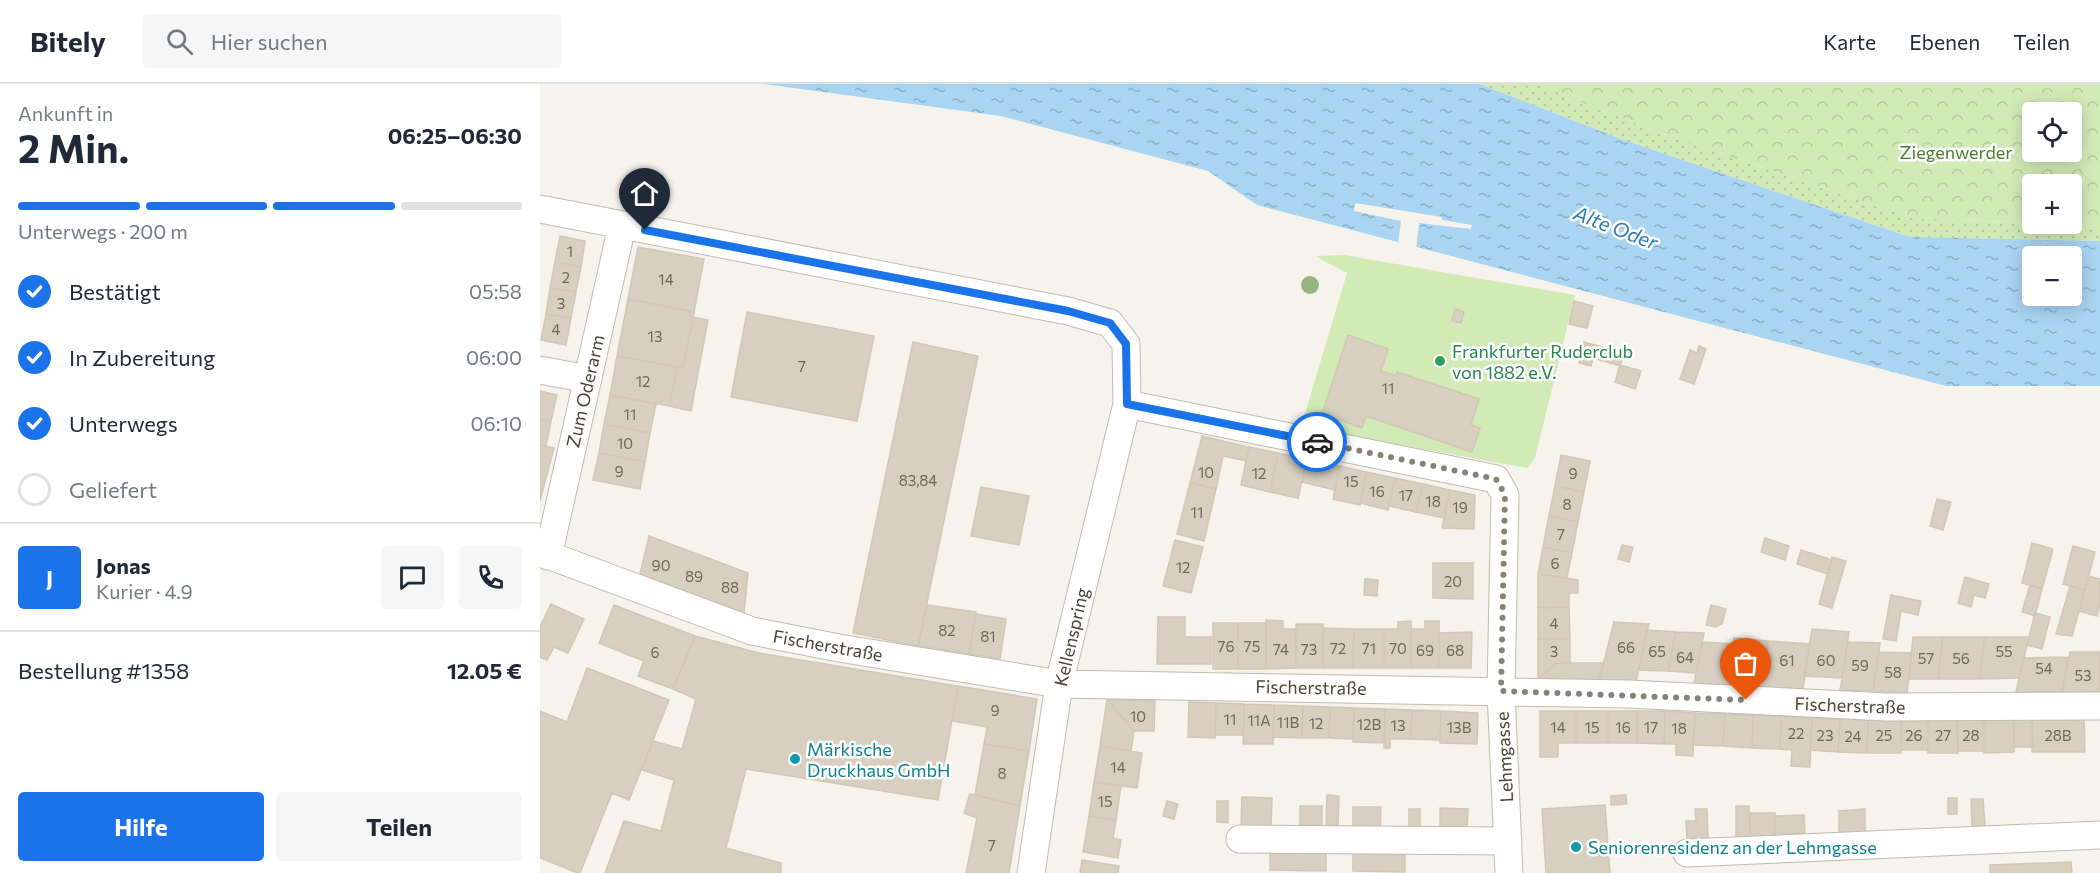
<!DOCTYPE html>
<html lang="de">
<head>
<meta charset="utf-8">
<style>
  body { margin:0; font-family:Commissioner,sans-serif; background:#f6f6f7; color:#1f2937; height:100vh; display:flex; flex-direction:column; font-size:22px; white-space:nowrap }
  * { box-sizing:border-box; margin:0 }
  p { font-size:20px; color:#747a83 }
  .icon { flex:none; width:33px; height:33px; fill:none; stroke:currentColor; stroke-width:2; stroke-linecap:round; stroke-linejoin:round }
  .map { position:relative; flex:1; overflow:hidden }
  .panel { display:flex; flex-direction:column; background:#fff; width:540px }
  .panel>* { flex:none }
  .buttons { position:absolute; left:1482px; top:18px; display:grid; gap:12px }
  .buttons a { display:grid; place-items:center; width:60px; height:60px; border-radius:6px; background:#fff; box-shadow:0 3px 15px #0003; font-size:30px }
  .pin { position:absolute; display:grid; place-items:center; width:51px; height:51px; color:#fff; margin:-62px -26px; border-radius:50% 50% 50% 0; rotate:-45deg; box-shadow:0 0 6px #0007 }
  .pin .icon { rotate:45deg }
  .courier { position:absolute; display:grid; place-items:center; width:60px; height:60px; margin:-30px; border:4px solid #1a73e8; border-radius:50%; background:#fff; color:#222; box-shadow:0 2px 8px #0007 }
  .summary em { font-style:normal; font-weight:700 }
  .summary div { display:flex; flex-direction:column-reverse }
  .summary { display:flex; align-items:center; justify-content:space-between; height:102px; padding:0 18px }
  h1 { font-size:39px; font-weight:700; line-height:45px }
  .bar { display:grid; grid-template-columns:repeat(4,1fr); gap:9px 6px; align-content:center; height:72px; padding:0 18px }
  .bar i { height:8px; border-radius:4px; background:#e0e1e3 }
  .bar .selected { background:#1a73e8 }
  .bar p { grid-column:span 4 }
  .line { display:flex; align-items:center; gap:15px; padding:0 18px; border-top:2px solid #e0e1e3 }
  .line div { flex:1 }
  .round { display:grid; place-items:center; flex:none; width:63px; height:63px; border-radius:6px; background:#f6f6f7 }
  ol { padding:0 18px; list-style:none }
  li { display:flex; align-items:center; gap:18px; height:66px }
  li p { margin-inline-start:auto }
  li .icon { padding:6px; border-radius:50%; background:#1a73e8; color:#fff; stroke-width:4 }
  li:last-child { color:#747a83 }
  li i { width:33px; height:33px; border:3px solid #e0e1e3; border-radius:50% }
  .button { display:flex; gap:12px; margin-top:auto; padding:12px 18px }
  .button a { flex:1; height:69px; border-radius:6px; background:#1a73e8; color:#fff; font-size:24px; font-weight:700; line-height:69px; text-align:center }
  .button a+a { background:#f6f6f7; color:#1f2937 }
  header { display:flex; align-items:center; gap:36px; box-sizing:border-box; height:84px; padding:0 30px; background:#fff; border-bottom:2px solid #e0e1e3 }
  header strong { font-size:28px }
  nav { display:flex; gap:33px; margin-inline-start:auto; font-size:21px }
  .search { width:420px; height:54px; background:#f6f6f7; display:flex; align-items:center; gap:15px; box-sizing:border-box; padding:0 21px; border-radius:6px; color:#747a83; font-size:22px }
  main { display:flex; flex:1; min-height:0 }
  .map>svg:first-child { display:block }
</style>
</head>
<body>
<header>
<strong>Bitely</strong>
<div class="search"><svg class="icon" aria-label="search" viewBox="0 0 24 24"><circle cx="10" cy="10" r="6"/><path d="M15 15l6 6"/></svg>Hier suchen</div>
<nav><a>Karte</a><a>Ebenen</a><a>Teilen</a></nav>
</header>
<main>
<section class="panel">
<div class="summary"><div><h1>2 Min.</h1><p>Ankunft in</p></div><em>06:25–06:30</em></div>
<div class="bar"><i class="selected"></i><i class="selected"></i><i class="selected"></i><i></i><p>Unterwegs · 200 m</p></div>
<ol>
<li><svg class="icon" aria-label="check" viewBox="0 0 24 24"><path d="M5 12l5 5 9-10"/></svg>Bestätigt<p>05:58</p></li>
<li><svg class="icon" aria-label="check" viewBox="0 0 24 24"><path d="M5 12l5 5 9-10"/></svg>In Zubereitung<p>06:00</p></li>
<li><svg class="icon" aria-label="check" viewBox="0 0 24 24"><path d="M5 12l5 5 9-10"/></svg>Unterwegs<p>06:10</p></li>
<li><i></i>Geliefert</li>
</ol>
<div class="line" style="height:108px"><b class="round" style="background:#1a73e8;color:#fff">J</b><div><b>Jonas</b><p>Kurier · 4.9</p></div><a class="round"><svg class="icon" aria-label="chat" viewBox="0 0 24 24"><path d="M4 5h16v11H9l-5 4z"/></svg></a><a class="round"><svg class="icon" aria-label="phone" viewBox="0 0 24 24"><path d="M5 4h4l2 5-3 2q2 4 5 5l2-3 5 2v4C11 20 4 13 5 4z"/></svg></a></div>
<div class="line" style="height:78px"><div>Bestellung #1358</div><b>12.05 €</b></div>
<div class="button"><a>Hilfe</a><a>Teilen</a></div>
</section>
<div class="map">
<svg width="1560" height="789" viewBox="0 0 1560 789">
  <defs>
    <pattern id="grass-dots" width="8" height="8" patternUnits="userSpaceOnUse" patternTransform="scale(1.5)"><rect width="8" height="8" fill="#d2eab5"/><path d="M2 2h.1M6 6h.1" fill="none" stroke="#b6ca9c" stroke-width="1.8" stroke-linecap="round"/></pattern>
    <pattern id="park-crowns" width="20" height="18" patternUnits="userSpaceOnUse" patternTransform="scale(1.5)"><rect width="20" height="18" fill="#d2eab5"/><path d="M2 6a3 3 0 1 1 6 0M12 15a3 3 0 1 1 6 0" fill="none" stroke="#b6ca9c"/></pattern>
    <pattern id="water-ripples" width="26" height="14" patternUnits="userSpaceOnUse" patternTransform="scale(1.5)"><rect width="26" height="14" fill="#a9d4f2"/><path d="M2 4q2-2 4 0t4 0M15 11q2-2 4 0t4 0" fill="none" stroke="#8caec5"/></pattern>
  </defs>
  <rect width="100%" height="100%" fill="#f6f3ec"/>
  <!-- grass -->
  <path fill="url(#grass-dots)" d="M940,0H996L1120,49L1373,134L1560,142V157L1370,153L1081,55Z"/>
  <!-- park -->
  <path fill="url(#park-crowns)" fill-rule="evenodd" d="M996,0H1560V142L1506,140H1532V100H1492V139L1373,134L1120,49ZM1492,28H1532V68H1492Z"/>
  <!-- pitch -->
  <path fill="#d2eab5" d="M804,171L1035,211L995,374L988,384L761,343L807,189L775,172Z"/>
  <!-- water -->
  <path fill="url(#water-ripples)" fill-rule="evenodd" d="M224,0H940L1081,55L1370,153L1560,157V302H1406L717,121L668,87L461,32ZM1492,172H1532V212H1492Z"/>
  <!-- pier -->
  <path fill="#f6f3ec" d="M815,119L902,133V136L932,141L931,145L879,139L876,165L858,160L861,137L814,127Z"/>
  <!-- building -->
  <path fill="#d8cfc1" stroke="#d3c7b4" stroke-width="1.5" d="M20,152L45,157L41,183L15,178Z
    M98,163L164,175L154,228L88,215Z
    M15,178L41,183L36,208L10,204Z
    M10,204L36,208L31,234L6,230Z
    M88,215L154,228L143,284L77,272Z
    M1034,217L1053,222L1047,244L1029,240Z
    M915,225L924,228L921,239L912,237Z
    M207,228L334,252L317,337L191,313Z
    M6,230L31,234L26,261L1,256Z
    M153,233L168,236L151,327L129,322L137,283L143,284Z
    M808,251L848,265L841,287L856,292L857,288L939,315L931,341L940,344L932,368L826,332L822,344L782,330Z
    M373,258L438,272L378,562L313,549Z
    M1044,258L1084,269L1080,282L1053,274L1051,282L1039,279Z
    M1159,262L1166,265L1154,300L1140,295L1150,266L1157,269Z
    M77,272L137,283L129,322L70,311Z
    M1080,281L1101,287L1095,305L1075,298Z
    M0,307L17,311L11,337L0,335Z
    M70,311L116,320L110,349L64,340Z
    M0,335L11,337L6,362L0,361Z
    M64,340L110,349L105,378L59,369Z
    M662,352L709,363L706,377L683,372L676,405L650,399Z
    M0,361L14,364L0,417Z
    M709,363L738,369L730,408L701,401Z
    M59,369L105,378L100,405L53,396Z
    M738,369L767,375L758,414L730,408Z
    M1021,371L1050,377L1044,408L1015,402Z
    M767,375L800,382L795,406L762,398Z
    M800,382L827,388L820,421L793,415Z
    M827,388L855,394L848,426L820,419Z
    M855,394L883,400L876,428L849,422Z
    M650,399L676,405L664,457L637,450Z
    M883,400L910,406L904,434L876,428Z
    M1015,402L1044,408L1038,438L1009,432Z
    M441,403L489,412L479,461L431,452Z
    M910,406L935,411L934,445L902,444Z
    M1397,415L1411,418L1403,446L1390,442Z
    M1009,432L1038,438L1032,469L1003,463Z
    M109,452L208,489L204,529L100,490Z
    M1225,454L1249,462L1245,476L1221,468Z
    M635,456L663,463L651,509L623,502Z
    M1492,459L1513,465L1502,505L1482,499Z
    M1082,461L1093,463L1089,478L1078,475Z
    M1533,462L1555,468L1545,506L1523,500Z
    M1003,463L1032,469L1027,494L998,490Z
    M1261,466L1292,476L1288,490L1257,480Z
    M1292,473L1306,477L1292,524L1279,520Z
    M893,479H933V515L893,514Z
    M998,490L1038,496V509H1029V523L998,524Z
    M1549,492L1560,495V521L1557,532L1539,527Z
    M1425,493L1449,500L1445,514L1434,511L1431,523L1418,519Z
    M825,495L838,496L837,512L824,511Z
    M1490,501L1502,505L1495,532L1482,528Z
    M1530,502L1545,506L1532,552L1516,550Z
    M1351,511L1381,517L1378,531L1361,527L1356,557L1343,555Z
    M11,520L44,535L28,569L14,563L7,576L0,573V543Z
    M74,521L155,552L133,605L98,592L104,577L59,559Z
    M387,521L436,528L429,570L378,562Z
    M1171,521L1186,525L1182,540L1175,543L1166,541Z
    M1029,523L1030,555H998V524Z
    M1495,529L1510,533L1502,565L1487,561Z
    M436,530L466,535L460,575L429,570Z
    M618,533H645V553H671V580H617Z
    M726,536L743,537V545H755L756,584L726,585Z
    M871,537V584H844V545H858V538Z
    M885,537H899V584H871V545H885Z
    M1074,538L1109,540L1096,598L1059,597Z
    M673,539H698V585H673Z
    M698,539H726V585H698Z
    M756,540H783V584H756Z
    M783,544L814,545L813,584H783Z
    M814,545H844V584H813Z
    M1272,545L1309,548L1302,594L1264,592Z
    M1107,546L1136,548L1128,587L1099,586Z
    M932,548L931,584H899V549Z
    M1136,548L1164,549L1156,589L1128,587Z
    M155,552L219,569L418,602L398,716L206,685L186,764L241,779V789H65L84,737L121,747L134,696L102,686L113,657L142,665L156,615L133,605Z
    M1373,553H1403L1398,595H1369Z
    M1403,553H1445L1439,595H1398Z
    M1445,553H1489L1479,594L1439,595Z
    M1194,554L1228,557L1223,603L1188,602Z
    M998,555H1030V579H1017L998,594Z
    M1228,557L1270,560L1263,605L1223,603Z
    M1162,558L1193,560L1188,602L1154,600Z
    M1308,558L1340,559L1333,607L1300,606Z
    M1339,568L1371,569L1367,609L1333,607Z
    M1530,568H1560V608H1522Z
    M1528,573L1522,608H1476L1484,574Z
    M1017,579H1063L1059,597L998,594Z
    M47,584L129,616L89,716L72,709L40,789H38L0,774V627L27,638Z
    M418,602L497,615L489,667L444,660L447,643L412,637Z
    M567,615L594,647L591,667L560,662Z
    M567,615L615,617L614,647H594Z
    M649,618L676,619L675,654L648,653Z
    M676,619L704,620V651H675Z
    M704,620L734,621L733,660H703Z
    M734,621L763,622L762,654L733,653Z
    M763,622L790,623L789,654H762Z
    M790,623L814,624L813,655L789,654Z
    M814,624L845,625V659L813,658Z
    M845,625L872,626L871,655H850V664H844Z
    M872,626L901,627L900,656L871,655Z
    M901,627L938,629L937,660L900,659Z
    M1000,627H1036V659H1018V673H1000Z
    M1036,627H1068V659H1036Z
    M1068,627H1097V659H1068Z
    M1097,627H1125L1124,660L1097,659Z
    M1125,627L1155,629L1153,672L1136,671V660H1124Z
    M1155,629L1185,630L1183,662L1153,661Z
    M1185,630L1213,631L1212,664L1183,662Z
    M1213,631L1241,632L1240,665L1212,664Z
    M1241,632L1272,634L1270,683L1251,682L1252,666L1240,665Z
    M1272,634L1300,635L1298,668L1270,666Z
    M1300,635L1328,636L1327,669L1298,668Z
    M1544,635L1545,668H1492V636Z
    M1328,636L1361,637V669H1327Z
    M1388,636V666H1361V637Z
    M1388,636H1417L1418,669H1388Z
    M1417,636H1444V667H1418Z
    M1444,636H1474V668L1444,669Z
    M1474,638H1492L1493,663H1474Z
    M444,660L489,667L480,722L435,711Z
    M560,662L602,669L597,704L554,698Z
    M554,698L581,702L576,736L549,732Z
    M430,710L480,722L469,789H426L437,734L424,729Z
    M787,711L799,712L798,742L786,741Z
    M1086,711L1087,720L1071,721V712Z
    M702,713L732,714L731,743L701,742Z
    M1408,714H1417V730H1408Z
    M1431,715H1443L1445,742H1432Z
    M627,717L638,720L634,735L623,732Z
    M677,717H688V739L677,738Z
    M1065,721L1070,789H1006L1002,725Z
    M760,722H782V743H760Z
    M1196,722H1209L1210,753H1196Z
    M813,723H841L840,745L813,744Z
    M900,724L928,725L927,746H900Z
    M869,725H880V745L869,746Z
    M1155,725H1167L1168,754L1147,755L1146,737H1156Z
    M1325,725V748L1299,749V727Z
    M1210,729H1235V752L1210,753Z
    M1264,731L1265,749L1235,750V732Z
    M549,732L576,736L573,754L581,756L578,774L543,768Z
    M730,764L786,766V787L730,786Z
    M813,765L865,766V788L813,787Z
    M542,776L579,782L578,789H540Z
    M1531,778L1532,789H1450V781Z"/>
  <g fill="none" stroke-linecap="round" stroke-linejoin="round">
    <!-- minor casing -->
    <g stroke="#c2bbae" stroke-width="29">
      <path id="minor" d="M0,125L528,227L570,239L586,260L587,320L519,600L491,789
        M0,286L48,295
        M587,320L956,395L965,411L961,607L969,789
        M0,468L212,547L299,564L519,600L1089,610L1346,623L1560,622
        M8,472L82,142
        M700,755L968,757
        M1147,769L1560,751"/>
    </g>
    <!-- minor -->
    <use href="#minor" stroke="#fff" stroke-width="27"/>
  </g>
  <!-- trees -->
  <circle fill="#97b381" cx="770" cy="201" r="9"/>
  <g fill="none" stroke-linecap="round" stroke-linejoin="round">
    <!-- done -->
    <path stroke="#878178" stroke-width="6" stroke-dasharray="0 10.8" d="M777,358L956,395L965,411L961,607L1206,616"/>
    <!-- route -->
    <path stroke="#1a73e8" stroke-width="8" d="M105,146L528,227L570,239L586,260L587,320L777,358"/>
  </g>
  <!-- markers -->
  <circle fill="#2e9e5b" stroke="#fff" stroke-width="2" cx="900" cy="277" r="6"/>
  <g fill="#0f9aa8" stroke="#fff" stroke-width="2">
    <circle cx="255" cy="675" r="6"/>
    <circle cx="1036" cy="763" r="6"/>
  </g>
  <g text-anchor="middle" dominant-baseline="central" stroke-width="5" stroke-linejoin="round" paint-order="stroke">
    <!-- number labels -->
    <g font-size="15" fill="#6e675b">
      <text x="30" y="167">1</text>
      <text x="26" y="193">2</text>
      <text x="126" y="195">14</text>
      <text x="21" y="219">3</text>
      <text x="16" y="245">4</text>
      <text x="115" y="252">13</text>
      <text x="262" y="282">7</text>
      <text x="103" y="297">12</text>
      <text x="848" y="304">11</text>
      <text x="90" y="330">11</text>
      <text x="85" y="359">10</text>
      <text x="79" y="387">9</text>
      <text x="666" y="388">10</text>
      <text x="719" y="389">12</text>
      <text x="1033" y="389">9</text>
      <text x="378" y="396">83,84</text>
      <text x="811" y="397">15</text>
      <text x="837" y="407">16</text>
      <text x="866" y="411">17</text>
      <text x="893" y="417">18</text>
      <text x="1027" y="420">8</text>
      <text x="920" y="423">19</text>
      <text x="657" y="428">11</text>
      <text x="1021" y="450">7</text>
      <text x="1015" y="479">6</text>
      <text x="121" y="481">90</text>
      <text x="643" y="483">12</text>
      <text x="154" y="492">89</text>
      <text x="913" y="497">20</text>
      <text x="190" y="503">88</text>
      <text x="1014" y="539">4</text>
      <text x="407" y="546">82</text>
      <text x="448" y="552">81</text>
      <text x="686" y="562">76</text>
      <text x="712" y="562">75</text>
      <text x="1086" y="563">66</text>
      <text x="798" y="564">72</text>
      <text x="829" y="564">71</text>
      <text x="858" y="564">70</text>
      <text x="741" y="565">74</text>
      <text x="769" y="565">73</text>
      <text x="885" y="566">69</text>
      <text x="915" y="566">68</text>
      <text x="1014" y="567">3</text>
      <text x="1117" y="567">65</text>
      <text x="1464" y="567">55</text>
      <text x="115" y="568">6</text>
      <text x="1145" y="573">64</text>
      <text x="1386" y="574">57</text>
      <text x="1421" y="574">56</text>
      <text x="1247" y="576">61</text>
      <text x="1286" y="576">60</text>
      <text x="1320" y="581">59</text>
      <text x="1504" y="584">54</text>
      <text x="1353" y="588">58</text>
      <text x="1543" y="591">53</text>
      <text x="455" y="626">9</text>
      <text x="598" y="632">10</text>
      <text x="690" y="635">11</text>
      <text x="719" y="636">11A</text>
      <text x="748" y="638">11B</text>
      <text x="776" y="639">12</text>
      <text x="829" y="640">12B</text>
      <text x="858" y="641">13</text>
      <text x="919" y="643">13B</text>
      <text x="1018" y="643">14</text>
      <text x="1052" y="643">15</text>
      <text x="1083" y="643">16</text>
      <text x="1111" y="643">17</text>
      <text x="1139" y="644">18</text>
      <text x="1256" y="649">22</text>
      <text x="1285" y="651">23</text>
      <text x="1344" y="651">25</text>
      <text x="1374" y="651">26</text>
      <text x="1403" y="651">27</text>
      <text x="1431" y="651">28</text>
      <text x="1518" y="651">28B</text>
      <text x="1313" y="652">24</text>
      <text x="578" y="683">14</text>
      <text x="462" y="689">8</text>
      <text x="565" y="717">15</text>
      <text x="452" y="761">7</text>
    </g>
    <!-- park labels -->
    <g font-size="18" fill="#4a7f2a" stroke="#fff">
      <text x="1416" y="68">Ziegenwerder</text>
    </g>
    <!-- leisure labels -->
    <g font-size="18" fill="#27864d" stroke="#fff" text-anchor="start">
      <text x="912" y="267">Frankfurter Ruderclub<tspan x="912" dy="21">von 1882 e.V.</tspan></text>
    </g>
    <!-- street labels -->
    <g font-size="18" fill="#4b4439" stroke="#fff">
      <text transform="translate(45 307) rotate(-77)">Zum Oderarm</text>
      <text transform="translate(531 553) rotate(-77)">Kellenspring</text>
      <text transform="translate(288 561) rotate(10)">Fischerstraße</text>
      <text transform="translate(771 603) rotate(1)">Fischerstraße</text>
      <text transform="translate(1310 621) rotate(2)">Fischerstraße</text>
      <text transform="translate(964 673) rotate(-93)">Lehmgasse</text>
    </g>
    <!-- culture labels -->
    <g font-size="18" fill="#0d838f" stroke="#fff" text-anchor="start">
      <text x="267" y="665">Märkische<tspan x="267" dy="21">Druckhaus GmbH</tspan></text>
      <text x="1048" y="763">Seniorenresidenz an der Lehmgasse</text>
    </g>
    <!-- water labels -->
    <g font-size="20" font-style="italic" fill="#2e7ab2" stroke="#fff">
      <text transform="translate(1076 143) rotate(21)">Alte Oder</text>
    </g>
  </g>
</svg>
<div class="buttons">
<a><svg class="icon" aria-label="locate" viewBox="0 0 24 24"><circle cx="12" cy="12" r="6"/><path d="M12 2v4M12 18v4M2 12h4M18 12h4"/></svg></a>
<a>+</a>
<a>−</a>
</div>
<div class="pin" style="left:1206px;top:616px;background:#ea580c"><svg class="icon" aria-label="bag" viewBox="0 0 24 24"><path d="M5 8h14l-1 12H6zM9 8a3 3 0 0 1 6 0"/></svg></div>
<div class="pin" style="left:105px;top:146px;background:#1f2937"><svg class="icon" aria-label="home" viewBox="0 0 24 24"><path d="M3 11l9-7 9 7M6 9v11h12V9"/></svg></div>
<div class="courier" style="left:777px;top:358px"><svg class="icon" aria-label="car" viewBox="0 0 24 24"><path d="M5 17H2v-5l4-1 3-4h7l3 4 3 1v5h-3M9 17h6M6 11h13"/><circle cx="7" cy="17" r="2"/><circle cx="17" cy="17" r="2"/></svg></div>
</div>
</main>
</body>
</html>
